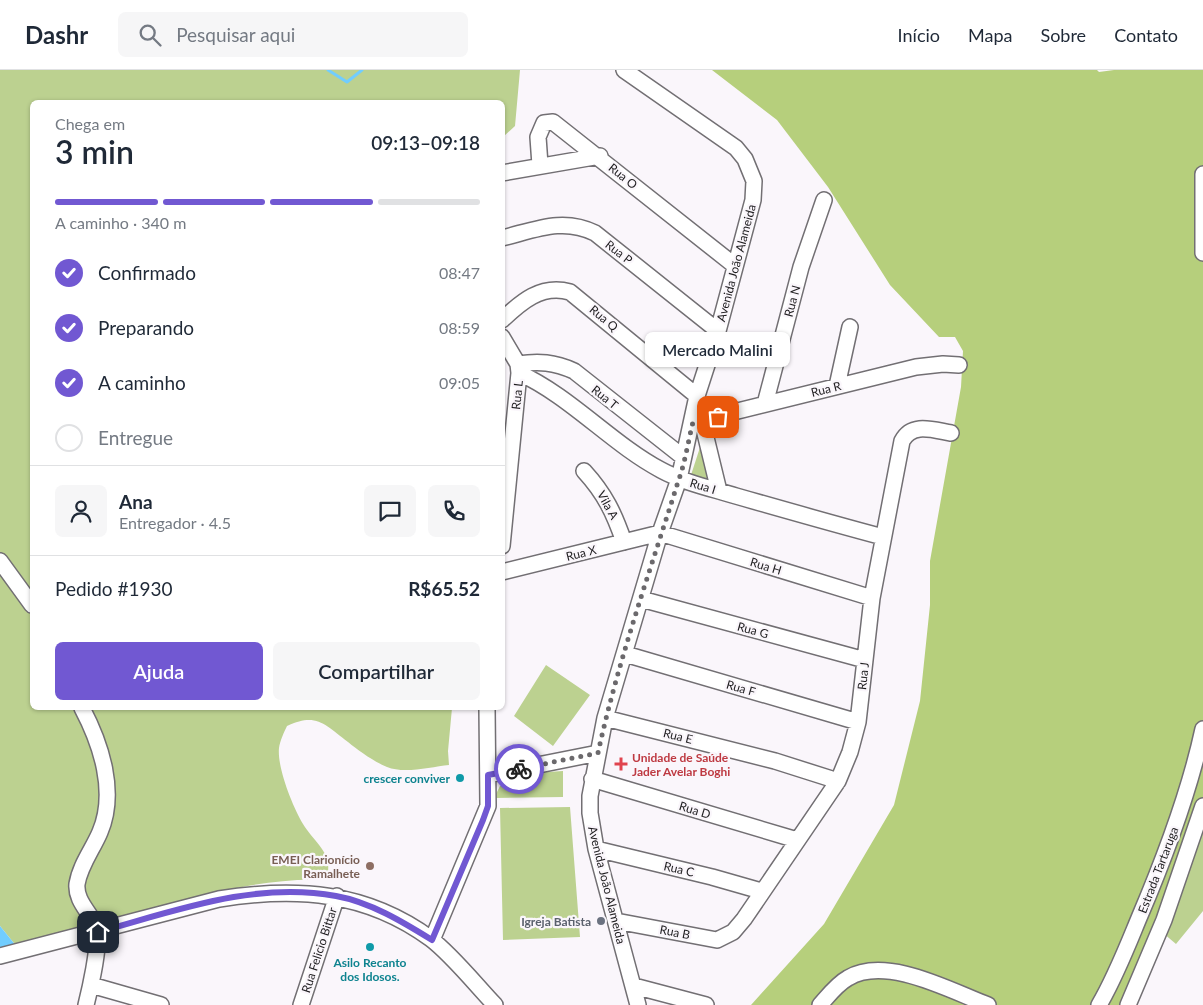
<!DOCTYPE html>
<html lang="pt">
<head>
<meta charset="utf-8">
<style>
  body { margin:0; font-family:Lato,sans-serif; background:#f6f6f7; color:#1f2937; height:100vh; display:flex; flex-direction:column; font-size:19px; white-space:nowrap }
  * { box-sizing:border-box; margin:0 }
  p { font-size:16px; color:#747a83 }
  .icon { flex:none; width:28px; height:28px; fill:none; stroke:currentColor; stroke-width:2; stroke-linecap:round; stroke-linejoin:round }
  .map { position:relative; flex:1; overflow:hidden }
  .sheet { position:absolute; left:30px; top:30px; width:475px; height:610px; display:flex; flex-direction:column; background:#fff; border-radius:8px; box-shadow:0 1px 4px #0004 }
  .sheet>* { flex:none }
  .pin { position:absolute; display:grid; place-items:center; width:42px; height:42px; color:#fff; margin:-21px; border-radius:10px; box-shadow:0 2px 8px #0006 }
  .courier { position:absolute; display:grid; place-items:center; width:50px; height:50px; margin:-25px; border:4px solid #7158d2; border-radius:50%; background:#fff; color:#222; box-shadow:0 1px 6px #0007 }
  .bubble { position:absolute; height:35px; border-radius:8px; background:#fff; box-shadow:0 1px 4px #0004; font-size:16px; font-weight:600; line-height:35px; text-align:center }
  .overview em { font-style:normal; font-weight:600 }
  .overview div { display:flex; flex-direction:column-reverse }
  .overview { display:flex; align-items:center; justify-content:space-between; height:85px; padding:0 25px }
  h1 { font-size:32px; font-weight:600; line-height:38px }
  .bar { display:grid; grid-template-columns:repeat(4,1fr); gap:8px 5px; align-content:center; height:60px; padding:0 25px }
  .bar i { height:6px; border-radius:4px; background:#e0e1e3 }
  .bar .active { background:#7158d2 }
  .bar p { grid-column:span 4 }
  .line { display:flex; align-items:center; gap:12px; padding:0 25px; border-top:1px solid #e0e1e3 }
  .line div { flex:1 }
  .round { display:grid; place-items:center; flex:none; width:52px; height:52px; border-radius:8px; background:#f6f6f7 }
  ol { padding:0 25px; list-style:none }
  li { display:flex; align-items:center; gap:15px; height:55px }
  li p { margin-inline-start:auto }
  li .icon { padding:5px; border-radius:50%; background:#7158d2; color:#fff; stroke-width:4 }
  li:last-child { color:#747a83 }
  li i { width:28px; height:28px; border:2px solid #e0e1e3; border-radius:50% }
  .action { display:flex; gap:10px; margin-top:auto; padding:10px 25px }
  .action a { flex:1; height:58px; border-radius:8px; background:#7158d2; color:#fff; font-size:20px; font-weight:600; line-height:58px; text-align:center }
  .action a+a { background:#f6f6f7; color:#1f2937 }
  header { display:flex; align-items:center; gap:30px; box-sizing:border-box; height:70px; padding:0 25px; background:#fff; border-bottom:1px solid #e0e1e3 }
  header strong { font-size:24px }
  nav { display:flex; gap:28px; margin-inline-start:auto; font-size:18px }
  .search { width:350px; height:45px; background:#f6f6f7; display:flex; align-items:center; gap:12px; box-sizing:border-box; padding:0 18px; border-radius:8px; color:#747a83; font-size:19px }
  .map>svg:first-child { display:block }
</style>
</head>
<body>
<header>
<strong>Dashr</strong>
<div class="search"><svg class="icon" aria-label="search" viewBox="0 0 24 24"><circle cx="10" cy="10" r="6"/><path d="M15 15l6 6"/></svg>Pesquisar aqui</div>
<nav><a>Início</a><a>Mapa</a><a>Sobre</a><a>Contato</a></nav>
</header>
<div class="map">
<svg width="1203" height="935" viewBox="0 0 1203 935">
  <rect width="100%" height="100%" fill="#faf6fb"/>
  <!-- green -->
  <path fill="#bcd190" d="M0,0H520L515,56L503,67L502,32H32V638H452L448,681L449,695C431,697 404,704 387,697C373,691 359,681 348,672C325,655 317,642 287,656C284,662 280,671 279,678C277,698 293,737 303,754C315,774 335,783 326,810C268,807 213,823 157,838C111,851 64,864 17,877L0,856Z
    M704,365C719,377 724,398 723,417L691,405Z
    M546,595L590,625L553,676L514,646Z
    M563,701V727L494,728L500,716L516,714L517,704Z
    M570,737L580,867L503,870L500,738Z
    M1203,755V841L1176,874L1163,863Z"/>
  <!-- forest -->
  <path fill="#b6cf7c" d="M712,0H1097L1099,2L1114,0H1203V755L1131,935H751L824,854L894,735L920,631L930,535V491L961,317L963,281L955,267H939L890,215L828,117L777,50Z"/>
  <!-- water -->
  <path fill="#71cdfe" d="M0,856L17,877L0,881Z"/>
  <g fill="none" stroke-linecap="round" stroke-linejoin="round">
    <!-- stream -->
    <path stroke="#71cdfe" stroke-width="3" d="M328,0L347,12L362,0"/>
    <!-- minor casing -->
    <g stroke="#726f73" stroke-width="18">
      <path id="minor" d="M624,0L736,78L745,89L754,111L753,130L718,261L697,326L679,409L660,463L605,648L590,726V743L596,779L638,935
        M540,95L538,67L544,53L553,52L734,195
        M502,103L600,86
        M1203,104V183
        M502,168C535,160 563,147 595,163L718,261
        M502,250C521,232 541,214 570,222L697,326
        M502,267L518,294L519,303L502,476
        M518,294C539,291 554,292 574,301L683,387
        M519,303C570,326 612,374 661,400C685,413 710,418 736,426C785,440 834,454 883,467
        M837,316L850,257
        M765,334L801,197L824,130
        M702,351L719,421
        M693,352L916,297L943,294L959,295
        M584,401C605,424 614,443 624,472
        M0,491L32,535
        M502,502L660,463L872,528
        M641,529L865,590
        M625,584L858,652
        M82,638C101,674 117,722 100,762C93,779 80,795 77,814C75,834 96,846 97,863C99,879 90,919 86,935
        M605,648L775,691L838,711
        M488,705L598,683
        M592,709L797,770
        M596,779L712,807L761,821
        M616,851L717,870L733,862L744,849L838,711L850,682L858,652L872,528L902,371C912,352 933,360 951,363
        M432,870L488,736L487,638
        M0,886L219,829C296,817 366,821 431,869C452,885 476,915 495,935
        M91,915L161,935
        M634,916L706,935
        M301,935L337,826
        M820,935C828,926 837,914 848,908C886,885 951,921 988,935
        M1099,935C1115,908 1127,877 1139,848C1165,787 1189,724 1203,659
        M1128,935L1164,850L1203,736"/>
    </g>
    <!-- minor -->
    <use href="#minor" stroke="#fff" stroke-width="15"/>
  </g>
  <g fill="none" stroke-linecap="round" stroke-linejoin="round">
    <!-- done -->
    <path stroke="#6b696c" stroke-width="5" stroke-dasharray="0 9" d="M519,699L598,683C618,591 650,501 678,412C685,393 688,372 693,352L718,347"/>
    <!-- route -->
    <path stroke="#7158d2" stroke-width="6" d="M98,862C175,841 254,811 336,826C370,832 403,852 432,870L483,750L488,736V705L519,699"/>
  </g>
  <!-- markers -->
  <path fill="#e0444e" stroke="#faf6fb" stroke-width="2" d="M618.5 686.5h5v5h5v5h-5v5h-5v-5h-5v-5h5z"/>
  <g fill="#0f9aa8" stroke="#faf6fb" stroke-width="2">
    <circle cx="460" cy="708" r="5"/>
    <circle cx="370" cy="877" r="5"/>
  </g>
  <circle fill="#8d6e63" stroke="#faf6fb" stroke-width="2" cx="370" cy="796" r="5"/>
  <circle fill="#6b7280" stroke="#faf6fb" stroke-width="2" cx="601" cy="851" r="5"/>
  <g text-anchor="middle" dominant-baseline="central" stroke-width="4.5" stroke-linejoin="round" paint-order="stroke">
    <!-- street labels -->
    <g font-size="12" fill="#1e1d1f" stroke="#faf6fb">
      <text transform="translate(623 106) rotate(39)">Rua O</text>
      <text transform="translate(619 182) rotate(38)">Rua P</text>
      <text transform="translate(736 193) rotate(-75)">Avenida João Alameida</text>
      <text transform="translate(792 231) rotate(-75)">Rua N</text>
      <text transform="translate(604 248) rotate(40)">Rua Q</text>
      <text transform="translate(826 319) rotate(-14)">Rua R</text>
      <text transform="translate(517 325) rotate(-84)">Rua L</text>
      <text transform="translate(605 327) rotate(39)">Rua T</text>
      <text transform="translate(703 416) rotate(17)">Rua I</text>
      <text transform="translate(608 435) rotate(61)">Vila A</text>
      <text transform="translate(581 483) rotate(-14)">Rua X</text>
      <text transform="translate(766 496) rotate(17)">Rua H</text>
      <text transform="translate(753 560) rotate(15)">Rua G</text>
      <text transform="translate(863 606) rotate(-84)">Rua J</text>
      <text transform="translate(741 618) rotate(16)">Rua F</text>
      <text transform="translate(678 666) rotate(14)">Rua E</text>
      <text transform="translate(695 740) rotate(17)">Rua D</text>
      <text transform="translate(679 799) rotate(13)">Rua C</text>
      <text transform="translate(1158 800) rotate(-69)">Estrada Tartaruga</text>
      <text transform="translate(607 815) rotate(76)">Avenida João Alameida</text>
      <text transform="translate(675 862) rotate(11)">Rua B</text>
      <text transform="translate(319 880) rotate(-72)">Rua Felicio Bittar</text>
    </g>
    <!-- health labels -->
    <g font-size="12" font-weight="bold" fill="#be3a42" stroke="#faf6fb" text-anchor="start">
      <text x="632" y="687">Unidade de Saúde<tspan x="632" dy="14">Jader Avelar Boghi</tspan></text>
    </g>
    <!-- culture labels -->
    <g font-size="12" font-weight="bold" fill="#0d838f" stroke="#faf6fb" text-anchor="end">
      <text x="450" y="708">crescer conviver</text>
      <text x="370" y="892" text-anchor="middle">Asilo Recanto<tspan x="370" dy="14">dos Idosos.</tspan></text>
    </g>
    <!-- education labels -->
    <g font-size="12" font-weight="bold" fill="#785e54" stroke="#faf6fb" text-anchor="end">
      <text x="360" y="789">EMEI Clarionício<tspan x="360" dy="14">Ramalhete</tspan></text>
    </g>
    <!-- worship labels -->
    <g font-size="12" font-weight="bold" fill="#5b616d" stroke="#faf6fb" text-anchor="end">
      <text x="591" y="851">Igreja Batista</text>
    </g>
  </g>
</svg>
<div class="pin" style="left:718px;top:347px;background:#ea580c"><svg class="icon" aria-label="bag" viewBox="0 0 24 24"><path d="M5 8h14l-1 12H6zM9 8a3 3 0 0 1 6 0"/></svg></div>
<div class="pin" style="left:98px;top:862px;background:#1f2937"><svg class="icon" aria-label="home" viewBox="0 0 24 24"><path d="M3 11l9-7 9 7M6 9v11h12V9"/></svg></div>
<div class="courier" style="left:519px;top:699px"><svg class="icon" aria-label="bike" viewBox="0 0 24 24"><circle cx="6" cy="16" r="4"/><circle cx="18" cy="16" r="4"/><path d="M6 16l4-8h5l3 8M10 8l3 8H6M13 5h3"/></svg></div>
<div class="bubble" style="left:645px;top:262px;width:145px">Mercado Malini</div>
<section class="sheet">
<div class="overview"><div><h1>3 min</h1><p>Chega em</p></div><em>09:13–09:18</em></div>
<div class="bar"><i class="active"></i><i class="active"></i><i class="active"></i><i></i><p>A caminho · 340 m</p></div>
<ol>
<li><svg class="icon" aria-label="check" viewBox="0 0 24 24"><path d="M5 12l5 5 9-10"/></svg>Confirmado<p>08:47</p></li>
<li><svg class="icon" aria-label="check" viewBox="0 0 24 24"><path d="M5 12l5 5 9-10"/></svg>Preparando<p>08:59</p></li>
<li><svg class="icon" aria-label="check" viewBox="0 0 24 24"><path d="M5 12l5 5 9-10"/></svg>A caminho<p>09:05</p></li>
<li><i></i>Entregue</li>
</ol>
<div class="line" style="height:90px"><a class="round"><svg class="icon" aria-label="person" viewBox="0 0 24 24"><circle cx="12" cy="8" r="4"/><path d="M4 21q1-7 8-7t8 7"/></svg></a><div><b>Ana</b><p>Entregador · 4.5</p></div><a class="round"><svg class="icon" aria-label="chat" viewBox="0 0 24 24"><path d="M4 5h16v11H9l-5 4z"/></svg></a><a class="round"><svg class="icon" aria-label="phone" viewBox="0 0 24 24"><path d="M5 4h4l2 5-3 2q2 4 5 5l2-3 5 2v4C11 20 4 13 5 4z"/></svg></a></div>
<div class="line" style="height:65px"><div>Pedido #1930</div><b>R$65.52</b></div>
<div class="action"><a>Ajuda</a><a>Compartilhar</a></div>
</section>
</div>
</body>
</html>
